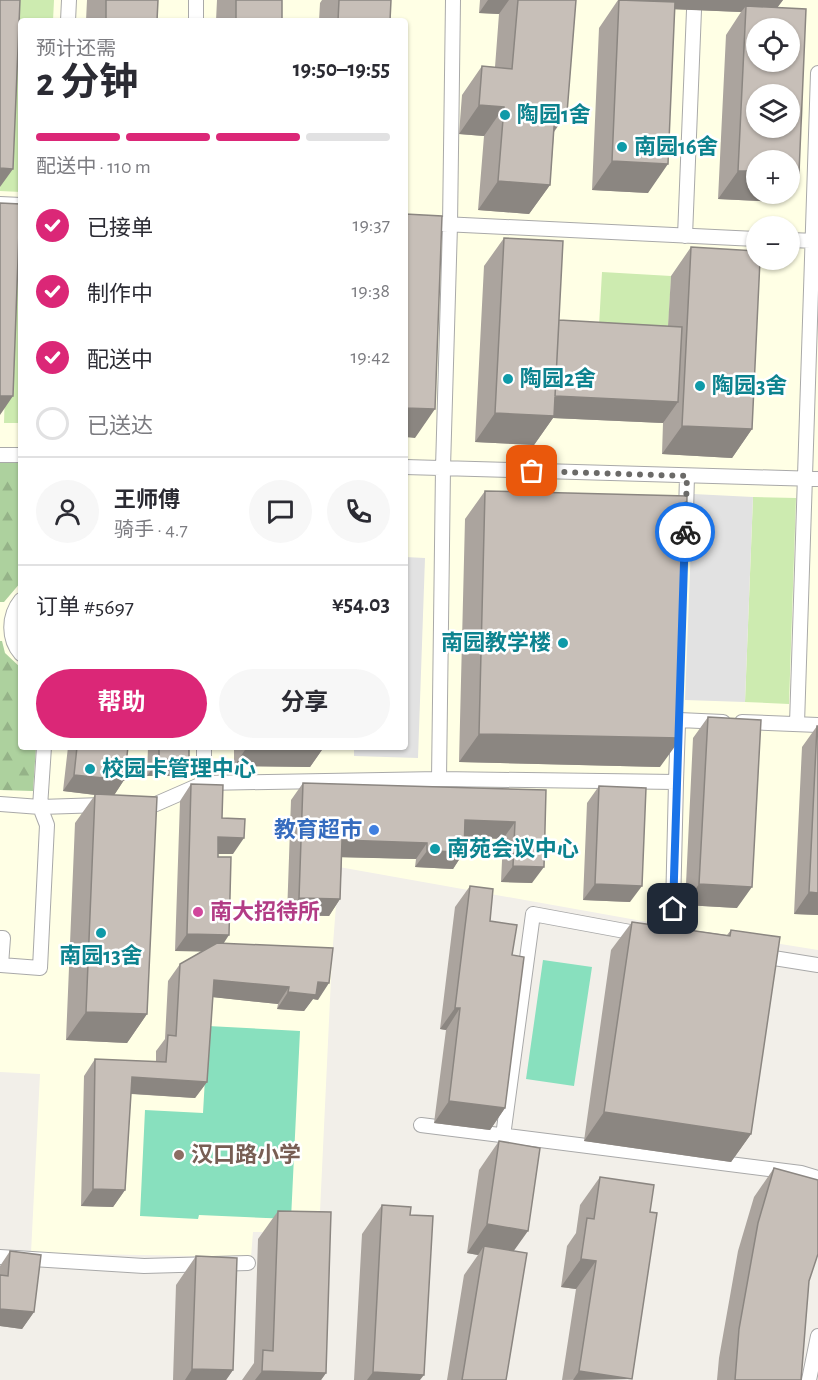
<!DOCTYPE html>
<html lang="zh">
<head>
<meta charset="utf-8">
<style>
  body { margin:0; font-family:"Alegreya Sans","Noto Sans SC",sans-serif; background:#f7f7f7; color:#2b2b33; height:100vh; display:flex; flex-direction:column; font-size:22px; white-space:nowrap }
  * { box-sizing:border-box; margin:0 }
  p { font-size:20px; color:#7c7c81 }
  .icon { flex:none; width:33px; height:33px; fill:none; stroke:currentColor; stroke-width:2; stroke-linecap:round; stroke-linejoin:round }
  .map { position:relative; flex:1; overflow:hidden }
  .panel { position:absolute; left:18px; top:18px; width:390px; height:732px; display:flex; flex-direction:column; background:#fff; border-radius:6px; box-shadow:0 2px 4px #0004 }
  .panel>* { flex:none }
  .buttons { position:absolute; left:746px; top:18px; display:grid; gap:12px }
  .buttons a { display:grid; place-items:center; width:54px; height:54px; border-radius:50%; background:#fff; box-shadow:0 2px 4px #0004; font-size:30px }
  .pin { position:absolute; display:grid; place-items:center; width:51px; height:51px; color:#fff; margin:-26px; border-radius:12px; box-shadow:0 3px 9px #0006 }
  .courier { position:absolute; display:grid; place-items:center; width:60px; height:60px; margin:-30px; border:4px solid #1a73e8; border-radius:50%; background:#fff; color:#222; box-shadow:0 2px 8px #0007 }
  .overview em { font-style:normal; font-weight:700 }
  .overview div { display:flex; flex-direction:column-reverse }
  .overview { display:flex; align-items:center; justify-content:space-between; height:102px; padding:0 18px }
  h1 { font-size:39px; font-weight:700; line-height:45px }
  .bar { display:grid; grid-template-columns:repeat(4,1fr); gap:9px 6px; align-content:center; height:72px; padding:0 18px }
  .bar i { height:8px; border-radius:4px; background:#e1e1e2 }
  .bar .on { background:#db2777 }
  .bar p { grid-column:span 4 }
  .line { display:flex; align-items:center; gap:15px; padding:0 18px; border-top:2px solid #e1e1e2 }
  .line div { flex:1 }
  .round { display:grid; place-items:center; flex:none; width:63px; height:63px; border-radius:32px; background:#f7f7f7 }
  ol { padding:0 18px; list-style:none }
  li { display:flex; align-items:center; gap:18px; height:66px }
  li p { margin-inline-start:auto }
  li .icon { padding:6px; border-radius:50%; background:#db2777; color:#fff; stroke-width:4 }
  li:last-child { color:#7c7c81 }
  li i { width:33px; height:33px; border:3px solid #e1e1e2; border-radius:50% }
  .cta { display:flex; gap:12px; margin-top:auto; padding:12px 18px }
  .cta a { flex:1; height:69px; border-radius:36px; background:#db2777; color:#fff; font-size:24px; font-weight:700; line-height:69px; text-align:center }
  .cta a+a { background:#f7f7f7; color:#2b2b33 }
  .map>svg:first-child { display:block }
</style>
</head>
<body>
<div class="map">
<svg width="818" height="1380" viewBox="0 0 818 1380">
  <defs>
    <pattern id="forest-firs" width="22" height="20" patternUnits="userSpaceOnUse" patternTransform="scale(1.5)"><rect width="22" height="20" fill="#add19e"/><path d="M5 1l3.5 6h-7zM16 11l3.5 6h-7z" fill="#95b388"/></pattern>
  </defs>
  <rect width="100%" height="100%" fill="#f2efe9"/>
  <!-- education -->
  <path fill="#ffffe5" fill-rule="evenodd" d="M0,0H818V950L687,929L339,867L332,957L319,1233L253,1232L251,1257L31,1253L40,1074L0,1072ZM21,21H405V747H21ZM756,28H789V62H756ZM756,94H789V128H756ZM756,160H789V194H756ZM756,226H789V260H756Z"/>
  <!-- grass -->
  <path fill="#cdebb0" d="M7,0H54L53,21H21V192L0,191Z
    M0,215L21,216V423H4L10,225Z
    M602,272L671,276L667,348L598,344Z
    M753,497L796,498L789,704L745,702Z"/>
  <!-- forest -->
  <path fill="url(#forest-firs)" d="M0,459H21V582L4,602H0Z
    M0,641H2L5,653L21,668V747H36L33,791L0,790Z"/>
  <!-- pitch -->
  <path fill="#88e0be" d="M543,960L592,967L574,1086L526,1079Z
    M208,1026L300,1031L291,1219L199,1215L198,1219L140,1216L145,1110L203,1113Z"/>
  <!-- parking -->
  <path fill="#e2e2e2" d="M693,494L753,497L745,702L685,700Z
    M405,557L425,558L418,758L354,756V747H405Z"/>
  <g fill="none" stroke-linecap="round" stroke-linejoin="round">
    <!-- lane casing -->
    <g stroke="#a9a9a9" stroke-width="16">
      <path id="lane" d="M196,0V21
        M68,21L69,0
        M0,204L21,205
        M443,224L756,239
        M685,236L694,10
        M789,240L818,241
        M0,455H21
        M405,467L818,479
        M686,513L687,476
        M21,600C8,616 8,639 21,654
        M679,720L723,722
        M742,722L818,725
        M797,724L818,73
        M439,779L443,468L450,225L453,0
        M204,783V747
        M0,804L40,807L103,805
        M140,805L156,804L204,783L439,779L676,782L678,724
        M673,908L676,782
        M0,938H3L1,965L40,968L47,825L40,807L44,747
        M761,956L818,965
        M421,1125L801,1173L818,1178
        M503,1136L533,914L641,934
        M0,1257L144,1266L248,1263
        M809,1380L818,1336"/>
    </g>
    <!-- lane -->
    <use href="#lane" stroke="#fff" stroke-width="14"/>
  </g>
  <!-- wall -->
  <path fill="#aba49e" d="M87,0H158L157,21H86Z
    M217,0H282V21H216Z
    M322,0H391L390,21H319L320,3Z
    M480,0H576L567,113L554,132L550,185L529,214L478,210L484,136L459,134L462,95L482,66L495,67L499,14L479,13Z
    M618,0H783L777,8L799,173L789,187V160L756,194H785L779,202L718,199L726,35L741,12L674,9L648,193L592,190L599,28Z
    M504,238L559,320L668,326L671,276L691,247L752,429L732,458L662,454L663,423L553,418L534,445L475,442L484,266Z
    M485,491L660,767L459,762L465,519Z
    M708,717L737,908L685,905L693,738Z
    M817,726H818V915L794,914L802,747Z
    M68,747H128L124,780L114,795L147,1014L127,1043L66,1040L75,823L95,795L63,791Z
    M148,747H189V760L178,776H147Z
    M234,747H324L310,767L234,766Z
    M303,783L546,790L532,883L501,882L503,839L465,837L464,852L453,869L415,867L416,859L342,857L340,899L329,916L287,915L291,800Z
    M191,784L222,818L233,854H218L223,943L318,1000L313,999L304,1011L277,1009L278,1004L213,997L207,1082L195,1098L131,1094L125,1190L113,1207L81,1206L84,1076L95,1059L156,1062V1051L165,1039L168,981L180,964L202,951H175L180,801Z
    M599,786L630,902L583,900L587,803Z
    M470,886L490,921L512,955L505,1108L490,1130L434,1123L446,1030L440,1029L455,907Z
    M632,922L727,935L731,930L751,1134L731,1162L584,1141L611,950Z
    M499,1141L514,1251L506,1380H447L464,1275L478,1255L467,1253L479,1170Z
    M774,1168L809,1281L801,1380H717L719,1358L738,1251L754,1197Z
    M600,1177L650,1212L632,1379L562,1380L576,1289L561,1287L567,1246L576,1233L580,1205Z
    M382,1205L410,1215L420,1380H354L362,1234Z
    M278,1211L326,1373L321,1380H242L254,1363L258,1239Z
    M10,1251L34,1312L22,1329L0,1326V1266Z
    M196,1256L233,1370L226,1380H173L176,1285Z"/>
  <!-- shaded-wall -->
  <path fill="#8b8681" d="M488,0H509L499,14L479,13Z
    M623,0H783L773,13L746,6L741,12L618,7Z
    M479,105L504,107L484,136L459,134Z
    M555,112L567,113L547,141Z
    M612,161L668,164L648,193L592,190Z
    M0,168L13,169L0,187Z
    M738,171H756V194H785L779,202L718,199Z
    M789,173H799L789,187Z
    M498,181L550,185L529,214L478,210Z
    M0,396H13L0,415Z
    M550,396L678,402L663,423L553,418L534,445L475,442L495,413Z
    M405,408L435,409L415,438L405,437Z
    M682,426L752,429L732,458L662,454Z
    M479,734L681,738L660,767L459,762Z
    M247,747H324L310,767L234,766Z
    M159,759L189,760L178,776H147Z
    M74,775L124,780L113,797L63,791Z
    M465,820L515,822L503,839L454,837Z
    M218,837L244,838L233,854H207Z
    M342,840L427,843L416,859L331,857Z
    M427,851L464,852L453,869L415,867Z
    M513,866L544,867L532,883L501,882Z
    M595,884L642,886L630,902L583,900Z
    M699,884L752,887L737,908L685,905Z
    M809,892L818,893V915L794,914Z
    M299,898L340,899L329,916L287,915Z
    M187,934L229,935L218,952L175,951Z
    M214,980L289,987L278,1004L202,996Z
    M318,982L329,983L318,1000L313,999L304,1011L277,1009L288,992Z
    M455,1008H460L446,1030L440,1029Z
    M86,1012L147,1014L127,1043L66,1040Z
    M132,1077L207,1082L195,1098L120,1093Z
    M449,1101L505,1108L490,1130L434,1123Z
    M604,1112L751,1134L731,1162L584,1141Z
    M93,1189L125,1190L113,1207L81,1206Z
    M487,1224L528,1231L508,1259L484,1246L478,1255L467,1253Z
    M581,1259L596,1261L576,1289L561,1287Z
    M0,1309L34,1312L22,1329L0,1326Z
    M192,1369L233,1370L226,1380H185Z
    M262,1371L326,1373L321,1380H255Z
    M579,1371L632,1379L573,1380Z
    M373,1372L424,1375L420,1380H367Z"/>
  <!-- building -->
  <path fill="#c7bfb8" stroke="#8b8681" stroke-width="1.5" fill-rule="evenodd" d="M0,0H20L13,169L0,168Z
    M106,0H158L157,21H106Z
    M236,0H282V21H236Z
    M339,0H391L390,21H338Z
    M518,0H576L567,113L555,112L550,185L498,181L504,107L479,105L482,66L512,69Z
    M619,0L675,2L668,164L612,161Z
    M746,6L806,9L799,173H789V160H756V171H738ZM756,28H789V62H756ZM756,94H789V128H756Z
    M0,203L20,204L13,396H0Z
    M405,214L442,216L435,409L405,408Z
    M504,238L563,241L554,416L495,413Z
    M691,247L756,251V260H760L752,429L682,426Z
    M559,320L682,327L678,402L555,396Z
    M485,491L687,496L681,738L479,734Z
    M708,717L761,720L752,887L699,884Z
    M817,726H818V893L809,892Z
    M77,747H128L124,780L74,775Z
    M159,747H189V760L159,759Z
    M303,783L546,790L544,867L513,866L515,822L465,820L464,852L427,851V843L342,840L340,899L299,898Z
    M191,784L223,785L222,818L245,819L244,838L218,837V857H231L229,935L187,934Z
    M599,786L646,788L642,886L595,884Z
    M95,794L157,797L147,1014L86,1012Z
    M470,886L493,889L490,921L517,925L512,955L524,957L505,1108L449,1101L460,1008H455Z
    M632,922L730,936L731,930L780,937L751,1134L604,1112Z
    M217,943L333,948L329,983L318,982L316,995L288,992L289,987L214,980L207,1082L132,1077L125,1190L93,1189L95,1059L166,1062L168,1035L176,1036L180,964Z
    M499,1141L540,1148L528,1231L487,1224Z
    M774,1168L818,1180V1254L809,1281L801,1380H735L739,1329L758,1223Z
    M600,1177L654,1185L650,1212L657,1213L632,1379L579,1371L596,1261L581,1259L587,1218L594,1219Z
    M382,1205L411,1207L410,1215L433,1216L424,1375L373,1372Z
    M278,1211L331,1212L326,1373L262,1371L263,1350L273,1351Z
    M484,1246L527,1253L506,1380H462Z
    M10,1251L41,1255L34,1312L0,1309V1275L8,1276Z
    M196,1256L237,1258L233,1370L192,1369Z"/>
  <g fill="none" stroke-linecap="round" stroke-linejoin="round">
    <!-- done -->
    <path stroke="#6b6a68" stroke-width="6" stroke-dasharray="0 10.8" d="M532,471L687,476L685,532"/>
    <!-- route -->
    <path stroke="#1a73e8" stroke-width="8" d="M673,909L685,532"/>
  </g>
  <!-- markers -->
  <g fill="#0f9aa8" stroke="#fff" stroke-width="2">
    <circle cx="505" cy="115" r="6"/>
    <circle cx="622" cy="147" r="6"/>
    <circle cx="508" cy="379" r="6"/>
    <circle cx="700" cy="386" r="6"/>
    <circle cx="563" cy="643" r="6"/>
    <circle cx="90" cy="769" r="6"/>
    <circle cx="435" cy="849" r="6"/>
    <circle cx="101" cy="933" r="6"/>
  </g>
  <circle fill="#3f7fe0" stroke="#fff" stroke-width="2" cx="374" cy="830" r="6"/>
  <circle fill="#d1479c" stroke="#fff" stroke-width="2" cx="198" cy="912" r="6"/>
  <circle fill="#8d6e63" stroke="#fff" stroke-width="2" cx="179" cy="1155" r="6"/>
  <g text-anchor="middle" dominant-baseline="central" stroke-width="5" stroke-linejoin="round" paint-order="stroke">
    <!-- culture labels -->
    <g font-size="22" font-weight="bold" fill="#0d838f" stroke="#fff" text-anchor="start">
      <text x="517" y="115">陶园1舍</text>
      <text x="634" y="147">南园16舍</text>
      <text x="520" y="379">陶园2舍</text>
      <text x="712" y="386">陶园3舍</text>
      <text x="551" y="643" text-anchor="end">南园教学楼</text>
      <text x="102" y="769">校园卡管理中心</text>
      <text x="447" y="849">南苑会议中心</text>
      <text x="101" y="956" text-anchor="middle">南园13舍</text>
    </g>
    <!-- shop labels -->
    <g font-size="22" font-weight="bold" fill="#366cbe" stroke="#fff" text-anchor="end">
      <text x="362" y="830">教育超市</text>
    </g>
    <!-- hotel labels -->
    <g font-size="22" font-weight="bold" fill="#b23c85" stroke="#fff" text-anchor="start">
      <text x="210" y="912">南大招待所</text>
    </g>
    <!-- education labels -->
    <g font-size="22" font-weight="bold" fill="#785e54" stroke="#fff" text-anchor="start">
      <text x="191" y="1155">汉口路小学</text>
    </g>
  </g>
</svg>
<div class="buttons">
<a><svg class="icon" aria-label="locate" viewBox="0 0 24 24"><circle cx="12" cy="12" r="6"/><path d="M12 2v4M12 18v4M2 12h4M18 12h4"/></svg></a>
<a><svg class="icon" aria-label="layers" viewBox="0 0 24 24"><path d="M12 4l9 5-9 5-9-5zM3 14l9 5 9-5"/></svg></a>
<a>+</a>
<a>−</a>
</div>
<div class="pin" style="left:532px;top:471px;background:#ea580c"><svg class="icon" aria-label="bag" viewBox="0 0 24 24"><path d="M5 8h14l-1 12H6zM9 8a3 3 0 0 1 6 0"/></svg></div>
<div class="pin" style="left:673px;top:909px;background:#1f2937"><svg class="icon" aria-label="home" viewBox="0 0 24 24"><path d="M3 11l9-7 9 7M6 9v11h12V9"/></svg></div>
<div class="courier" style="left:685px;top:532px"><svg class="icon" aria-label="bike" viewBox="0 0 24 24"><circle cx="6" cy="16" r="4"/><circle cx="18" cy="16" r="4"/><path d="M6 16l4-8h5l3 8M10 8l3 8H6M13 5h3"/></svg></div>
<section class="panel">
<div class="overview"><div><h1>2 分钟</h1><p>预计还需</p></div><em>19:50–19:55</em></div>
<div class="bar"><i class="on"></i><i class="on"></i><i class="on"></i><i></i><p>配送中 · 110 m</p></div>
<ol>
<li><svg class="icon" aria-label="check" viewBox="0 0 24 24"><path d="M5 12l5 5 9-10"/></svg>已接单<p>19:37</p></li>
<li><svg class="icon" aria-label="check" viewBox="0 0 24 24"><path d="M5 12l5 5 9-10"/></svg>制作中<p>19:38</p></li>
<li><svg class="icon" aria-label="check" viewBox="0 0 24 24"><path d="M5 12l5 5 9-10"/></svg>配送中<p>19:42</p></li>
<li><i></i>已送达</li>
</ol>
<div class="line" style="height:108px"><a class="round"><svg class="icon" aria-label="person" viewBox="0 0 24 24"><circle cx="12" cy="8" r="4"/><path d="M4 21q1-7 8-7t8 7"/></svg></a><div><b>王师傅</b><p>骑手 · 4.7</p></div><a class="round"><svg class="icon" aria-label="chat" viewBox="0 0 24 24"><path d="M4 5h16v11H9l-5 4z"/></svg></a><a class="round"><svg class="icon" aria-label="phone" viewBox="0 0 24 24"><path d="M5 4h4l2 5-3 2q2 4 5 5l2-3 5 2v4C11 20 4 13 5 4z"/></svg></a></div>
<div class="line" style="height:78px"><div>订单 #5697</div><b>¥54.03</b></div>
<div class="cta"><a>帮助</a><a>分享</a></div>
</section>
</div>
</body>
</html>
